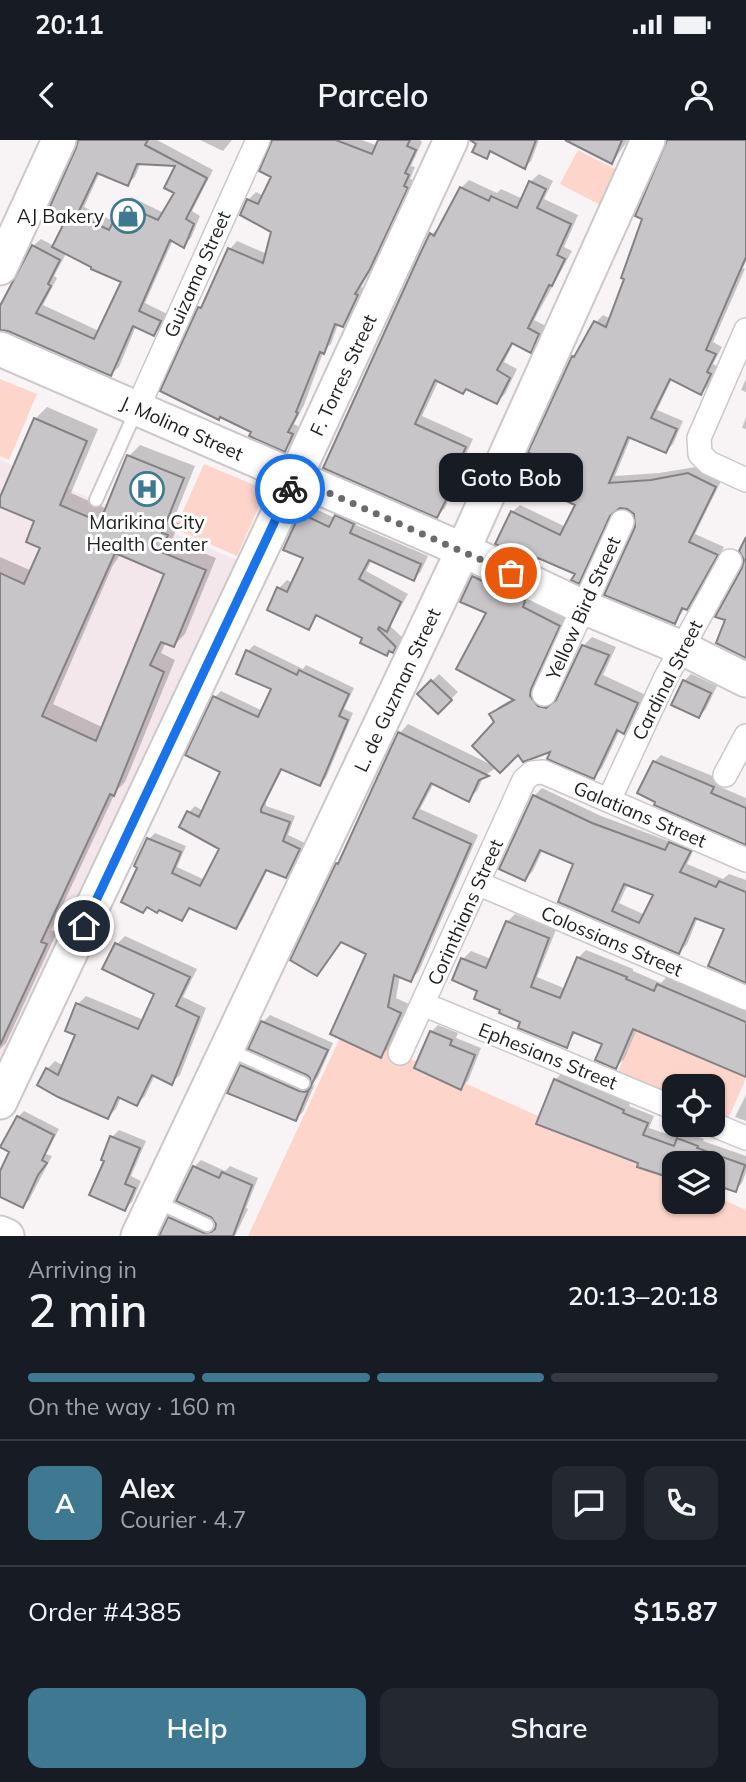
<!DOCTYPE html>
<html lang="en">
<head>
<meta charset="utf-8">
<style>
  body { margin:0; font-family:Mulish,sans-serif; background:#242831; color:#f1f3f6; height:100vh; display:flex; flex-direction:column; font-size:26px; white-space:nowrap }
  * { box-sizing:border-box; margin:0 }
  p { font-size:23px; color:#9ea1a6 }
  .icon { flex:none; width:38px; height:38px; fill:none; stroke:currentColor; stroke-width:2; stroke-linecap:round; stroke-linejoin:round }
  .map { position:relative; height:1096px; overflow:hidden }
  .side { display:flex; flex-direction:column; background:#171b24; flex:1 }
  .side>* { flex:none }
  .buttons { position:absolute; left:662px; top:934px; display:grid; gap:14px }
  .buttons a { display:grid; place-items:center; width:63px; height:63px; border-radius:14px; background:#171b24; box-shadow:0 2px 5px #0004; font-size:35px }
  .pin { position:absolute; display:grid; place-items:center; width:60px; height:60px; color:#fff; margin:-30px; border:4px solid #fff; border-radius:50%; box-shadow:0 2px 7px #0007 }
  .courier { position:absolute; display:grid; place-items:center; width:70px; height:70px; margin:-35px; border:5px solid #1a73e8; border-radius:50%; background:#fff; color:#222; box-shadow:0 2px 9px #0007 }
  .bubble { position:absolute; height:49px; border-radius:14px; background:#171b24; box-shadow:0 2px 5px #0004; font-size:23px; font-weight:600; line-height:49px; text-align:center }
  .overview em { font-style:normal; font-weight:600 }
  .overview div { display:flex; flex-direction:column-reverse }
  .overview { display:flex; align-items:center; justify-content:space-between; height:119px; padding:0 28px }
  h1 { font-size:46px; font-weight:600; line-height:52px }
  .bar { display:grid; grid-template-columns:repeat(4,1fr); gap:10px 7px; align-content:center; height:84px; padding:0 28px }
  .bar i { height:9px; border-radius:5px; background:#363941 }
  .bar .on { background:#3e7991 }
  .bar p { grid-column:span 4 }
  .line { display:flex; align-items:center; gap:18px; padding:0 28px; border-top:2px solid #363941 }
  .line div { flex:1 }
  .round { display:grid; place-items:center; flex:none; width:74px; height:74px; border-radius:14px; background:#242831 }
  .cta { display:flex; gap:14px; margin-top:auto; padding:14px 28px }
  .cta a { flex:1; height:80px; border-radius:14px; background:#3e7991; color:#fff; font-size:28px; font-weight:600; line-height:80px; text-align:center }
  .cta a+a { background:#242831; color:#f1f3f6 }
  .status { display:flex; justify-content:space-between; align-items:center; height:49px; padding:0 35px; background:#171b24; direction:ltr }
  .status svg { height:19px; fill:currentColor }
  header { display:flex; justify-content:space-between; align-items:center; height:91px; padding:0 28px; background:#171b24; font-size:32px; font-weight:600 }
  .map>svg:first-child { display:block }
</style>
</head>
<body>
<div class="status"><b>20:11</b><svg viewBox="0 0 49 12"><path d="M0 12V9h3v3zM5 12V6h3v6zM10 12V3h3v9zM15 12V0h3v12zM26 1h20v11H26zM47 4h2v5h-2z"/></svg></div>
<header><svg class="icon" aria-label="back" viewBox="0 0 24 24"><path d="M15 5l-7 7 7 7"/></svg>Parcelo<svg class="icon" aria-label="person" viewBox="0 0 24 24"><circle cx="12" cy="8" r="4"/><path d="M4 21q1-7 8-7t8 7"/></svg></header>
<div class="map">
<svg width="746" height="1096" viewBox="0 0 746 1096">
  <rect width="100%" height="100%" fill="#f8f4f6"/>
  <!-- built -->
  <path fill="#f3e7ec" d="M0,320L237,420L124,671L0,924Z"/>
  <!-- green -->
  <path fill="#fdd5cb" d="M578,10L623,33L604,67L560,44Z
    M0,239L37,254L9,320L0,316Z
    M204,324L266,350L237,416L175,389Z
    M657,843L746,882V938L725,986L712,980V947H674V964L615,938Z
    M344,889L674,1037V1062H712V1055L746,1070V1096H248Z"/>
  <!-- shadow -->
  <path fill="#0003" fill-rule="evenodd" d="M79,0H157L213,30L192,71L200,76L191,98L183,106L173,100L145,163L167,174L161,187L154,194L136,186L119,227L111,234L8,190L0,188V164L6,158L33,106L41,99L54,106L67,80ZM141,22L178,25L177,53L164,73L131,57L123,65L115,82L84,67L100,32L127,44L135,37ZM67,112L123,141L99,191L43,165L57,138L54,136Z
    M200,0H232L223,11Z
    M274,0H362L378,6L380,0H420L422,2L411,26L415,27L410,39L414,40L377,120L361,147L364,148L350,178L343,185L338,184L331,204L324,210L304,265L294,284L299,287L292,302L284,310L253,291L200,168L205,163L230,109L237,101L267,114L273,91L248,60L256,52L264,56L273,36Z
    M479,0H539L531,21L525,27L493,10L486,17Z
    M569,0H628L612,23Z
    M669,0H746V121L743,128L745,129L713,202L722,207L713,224L718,227L708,246L701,253L672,239L657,270L683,281L673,304L666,311L631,297L615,336L659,333L696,327L722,339L695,394L724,407L694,461L685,468L675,482L637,387L635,374L628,367L620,366L615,370L586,434L578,442L577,433L512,372L520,365L566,387L577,364L573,217L580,210L596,182L603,175L611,179L626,138Z
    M539,34L553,41L544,59L578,75L564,107L572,111L534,180L546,186L538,203L530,211L514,202L504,222L517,229L505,254L496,262L468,248L463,252L439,240L422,276L473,299L455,338L458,339L445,368L437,376L325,327L432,94L440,86L461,48L469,40L497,53L501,49L523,59L530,42Z
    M746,239V252L741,250Z
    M47,267L98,289L71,353L107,369L129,316L140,305L195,326L173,381L179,383L172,400L216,418L185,494L174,505L166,502L161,513L175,520L125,642L116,651L51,790L57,792L6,903L0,909V417L32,431L42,407L37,381L0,365V362L35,279ZM121,413L166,433L104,588L53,564L112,427Z
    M746,277V289L742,288Z
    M309,366L335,378L344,368L361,376L356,385L428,416L421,431L414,439L372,420L366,431L408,454L390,486L403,498L393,511L319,474L308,488L279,448L287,440L293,443L305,418L301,374Z
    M482,428L567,477L546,558L556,560L583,506L592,497L616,507L603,535L646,555L632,583L624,592L620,590L602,628L594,637L553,609L518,613L484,636L477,651L468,659L434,643L420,669L478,695L419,831L411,840L400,835L396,858L409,864L390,907L381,915L368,813L342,801L317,834L337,724L342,720L400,593L408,584L494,626L497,583L491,575L500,566L514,558L488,473L462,461L474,437Z
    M254,505L303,529L306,525L354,548L344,569L353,573L326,638L320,644L283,628L266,662V666L295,676L288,695L305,703L292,730L286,736L268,729L242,781L236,787L191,767L182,779L159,769L140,727L149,699L155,693L186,706L177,727L205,740L221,708L189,672L195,666L203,671L223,631L188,614L215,557L221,551L263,571L273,549L248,511Z
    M439,534L458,552L438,572L419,554Z
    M691,534L717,546L706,569L699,576L684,541Z
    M661,615L720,639L718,646L746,658V703L654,622Z
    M542,648L601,676L671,702L678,695L697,703L687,724L723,739L729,734L746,740V841L726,788L698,777L687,804L679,812L560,761L575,723L543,709L533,731L525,739L534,656ZM628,744L655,754L645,775L619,763Z
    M515,774L556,790L537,837L566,849L578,818L586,810L633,829V831L661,843L667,837L746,871V935L637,889L624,919L616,927L604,903L576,892L566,906L502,869L479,850L454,839L463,819L471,811L491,819L507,782Z
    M125,796L197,829L183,857L206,868L180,935L171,943L155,935L145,956L137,964L121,957L116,969L108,977L47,929L55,921L64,926L78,895V864L86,856L144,880L157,853L117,804Z
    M270,875L333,903L318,937L313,942L312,938L263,882Z
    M438,885L458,893L456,898L481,908L468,941L461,948L431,892Z
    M249,919L310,945V948L315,944L303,972L296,979L229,952L242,926Z
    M562,933L630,963L629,966L654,976L649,988L679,998L686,992L704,999L703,1001L746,1016V1032L742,1043L735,1050L712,1024L640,1022L555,940Z
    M746,955V981L735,977Z
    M24,971L59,989L46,1014L52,1016L29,1060L23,1066L0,1055V1035L11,1011L18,977Z
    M119,990L146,1001L131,1036L141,1041L132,1062L124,1069L106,1020L112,997Z
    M201,1020L225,1031L230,1026L258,1038L246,1068L248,1069L235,1096H160L170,1078L177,1071L212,1087L217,1086L194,1027Z"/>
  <!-- building -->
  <path fill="#c8c5c8" stroke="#848184" stroke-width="2" fill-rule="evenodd" d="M78,0H148L145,5L207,38L186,79L194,84L184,108L170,100L139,171L161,181L154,196L133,186L111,236L8,191L0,190V166L32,105L60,120L48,144L51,146L36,173L94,199L121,142L91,129V127L52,107L65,81L47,73L76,8ZM137,24L175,26L164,48L174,53L158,80L122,64L109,90L77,75L97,33L128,46Z
    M272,0H336L372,14L378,0H410L407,6L416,10L405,33L409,35L404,46L408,48L370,129L355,154L358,155L343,187L335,184L324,214L320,212L296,272L298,273L288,292L293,294L285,312L249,296L251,292L220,277L219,280L160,251L198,167L201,168L228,108L263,123L271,92L240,75L247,59L258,64L271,37L259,31Z
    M470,0H536L525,29L490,11L487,19L472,12L476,4Z
    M565,0H622L612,24Z
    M667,0H746V117L706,210L716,214L707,232L711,234L701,255L670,239L651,278L677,289L666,313L628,297L609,343L651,340L688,333L716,347L689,402L718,415L687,470L682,468L675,484L604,455L635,387L634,374L627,369L620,368L610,376L579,444L571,440L575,434L538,418L535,423L495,404L511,371L560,395L575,365L521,340L533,315L528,312L572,216L574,217L594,181L606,187L624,139L621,138L642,79L635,76Z
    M529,41L546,49L537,68L571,84L557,115L565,119L552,146L549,145L528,188L539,194L531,213L512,203L497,230L510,238L497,264L466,249L463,254L435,240L415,284L466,307L448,346L452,348L437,378L323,328L419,116L430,93L434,96L460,47L489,61L491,56L517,68Z
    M34,278L87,301L60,365L100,382L127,315L184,338L162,393L168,395L161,412L206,430L174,507L161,502L150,525L164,532L114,656L110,654L41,802L47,804L0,905V433L24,444L40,408L26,402L34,381L0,367V357ZM115,413L164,434L96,601L42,576Z
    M300,373L329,387L335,375L354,384L350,393L421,424L414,441L369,420L359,439L401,462L387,492L379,487L378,489L396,507L393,513L389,511L387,516L360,503L362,498L316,475L309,490L267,470L277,447L287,452L303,418L283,410Z
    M746,397V518L716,503L725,480L715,477L742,428L744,420L739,411Z
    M472,436L525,461L523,467L560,486L531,549L530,556L538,566L546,568L556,560L582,505L609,515L595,544L638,563L624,594L617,590L594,639L547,619L550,612L523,622L518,615L500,633L472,606L494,582L489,574L514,560L456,529L486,473L460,462Z
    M246,510L297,535L299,530L349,554L339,576L348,580L320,646L281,629L261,669V672L290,682L283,701L300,709L286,738L266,730L236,789L189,768L182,781L159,770L157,773L147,767L143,773L121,762L137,728L134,726L147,698L181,712L172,733L200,746L219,709L179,687L187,671L199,677L220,632L185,615L213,556L258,577L271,549L236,534Z
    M431,540L452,560L438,574L417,554Z
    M683,540L711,553L699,578L671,565Z
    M398,592L489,636L479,640L469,662L431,643L413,678L471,704L411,842L394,835L388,867L401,873L381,918L330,894L366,814L341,802L317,836L290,820L336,723L338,724Z
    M653,621L714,647L711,653L746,668V705L654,665L655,662L637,653Z
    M533,655L592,683L665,710L669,702L691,711L680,732L716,747L719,741L746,752V843L708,826L724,789L695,778L679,814L558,762L573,724L540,710L525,741L499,729ZM624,744L653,755L639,783L612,771Z
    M506,781L549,798L531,847L560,858L577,817L627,837L626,839L654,851L657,844L746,882V937L633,889L616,929L595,920L602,904L573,892L567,908L518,888L520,882L499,873L500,870L474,859L477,851L452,840L461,818L486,828Z
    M115,803L190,837L176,866L199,877L172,945L152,935L137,966L118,957L108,979L58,957L37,945L46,928L58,935L75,895L65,891L76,863L138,889L154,854L102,829Z
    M261,881L328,910L311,946L310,938L307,935L248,909Z
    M430,891L452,900L450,905L475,915L461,950L414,928Z
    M240,925L299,951L305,952L310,947L296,981L227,953Z
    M554,939L624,970L623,973L648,983L643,995L674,1006L677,998L698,1006L697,1008L745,1025L736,1052L712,1044V1024H674V1039L637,1027L638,1023L536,984Z
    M17,976L54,995L42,1020L47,1023L38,1035L23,1068L0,1057V1031L9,1012L0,1007Z
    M110,996L140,1008L125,1044L135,1048L125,1071L89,1055L104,1021L101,1020Z
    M193,1026L219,1038L222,1032L252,1045L233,1096H159L168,1077L204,1093L211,1092L215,1089L216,1084L211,1077L176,1061Z"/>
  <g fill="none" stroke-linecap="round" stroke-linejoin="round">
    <!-- lane casing -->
    <g stroke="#ccc8ca" stroke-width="16">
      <path id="lane" d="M96,360L136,271
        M227,909L303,943
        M155,1061L207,1085"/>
    </g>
    <!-- street casing -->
    <g stroke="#ccc8ca" stroke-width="26">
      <path id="street" d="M746,190L699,298L700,314L709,323L746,340
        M137,269L258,0
        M544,554L622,382
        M725,635L746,596
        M609,660L666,537L730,421
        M477,743L746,858
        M423,864L674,968
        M400,913L524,640L532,633L543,632L746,720
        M712,984L746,998"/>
    </g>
    <!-- secondary casing -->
    <g stroke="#ccc8ca" stroke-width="37">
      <path id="secondary" d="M0,128L59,0
        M0,209L463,410L583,467L682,508L746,540
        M0,962L295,338L451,0
        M0,1093L7,1096
        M138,1096L463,410L648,0"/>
    </g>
    <!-- lane -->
    <use href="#lane" stroke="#fff" stroke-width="12"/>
    <!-- street -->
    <use href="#street" stroke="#fff" stroke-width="23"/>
    <!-- secondary -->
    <use href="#secondary" stroke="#fff" stroke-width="33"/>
  </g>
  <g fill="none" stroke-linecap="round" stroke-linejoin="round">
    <!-- done -->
    <path stroke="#6c6a6a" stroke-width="7" stroke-dasharray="0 12.6" d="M290,349L295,338L511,433"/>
    <!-- route -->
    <path stroke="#1a73e8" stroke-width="9" d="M84,786L290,349"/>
  </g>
  <!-- icons -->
  <defs>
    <g id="shop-ring" transform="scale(1.75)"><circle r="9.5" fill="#fff" stroke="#3e7991" stroke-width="1.5"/><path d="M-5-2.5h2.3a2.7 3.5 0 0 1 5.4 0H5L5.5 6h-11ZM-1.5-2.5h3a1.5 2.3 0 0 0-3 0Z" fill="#3e7991"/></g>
    <g id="hospital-ring" transform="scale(1.75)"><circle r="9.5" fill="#fff" stroke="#3e7991" stroke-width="1.5"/><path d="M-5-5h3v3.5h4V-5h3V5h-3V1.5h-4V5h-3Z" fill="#3e7991"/></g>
  </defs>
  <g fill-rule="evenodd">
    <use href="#shop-ring" x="128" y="76"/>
    <use href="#hospital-ring" x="147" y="349"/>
  </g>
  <g text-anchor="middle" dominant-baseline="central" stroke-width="6" stroke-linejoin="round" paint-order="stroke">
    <!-- poi labels -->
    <g font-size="19" fill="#201f1f" stroke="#fff" text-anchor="end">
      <text x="104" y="76">AJ Bakery</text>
      <text x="147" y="382" text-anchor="middle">Marikina City<tspan x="147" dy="22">Health Center</tspan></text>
    </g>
    <!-- street labels -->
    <g font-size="19" fill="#201f1f" stroke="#fff">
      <text transform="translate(197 134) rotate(-66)">Guizama Street</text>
      <text transform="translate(343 235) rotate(-65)">F. Torres Street</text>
      <text transform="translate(182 288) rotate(24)">J. Molina Street</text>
      <text transform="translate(583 468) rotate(-66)">Yellow Bird Street</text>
      <text transform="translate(667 540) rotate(-63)">Cardinal Street</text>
      <text transform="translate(397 550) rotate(-65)">L. de Guzman Street</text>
      <text transform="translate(640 674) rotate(23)">Galatians Street</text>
      <text transform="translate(465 772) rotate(-66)">Corinthians Street</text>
      <text transform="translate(612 801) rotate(23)">Colossians Street</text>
      <text transform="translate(548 916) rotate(22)">Ephesians Street</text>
    </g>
  </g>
</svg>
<div class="buttons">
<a><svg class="icon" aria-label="locate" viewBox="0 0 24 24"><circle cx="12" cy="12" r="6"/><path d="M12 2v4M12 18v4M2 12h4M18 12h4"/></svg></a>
<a><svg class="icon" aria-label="layers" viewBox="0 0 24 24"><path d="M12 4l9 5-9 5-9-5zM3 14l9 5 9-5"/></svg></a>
</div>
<div class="pin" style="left:511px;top:433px;background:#ea580c"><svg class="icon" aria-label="bag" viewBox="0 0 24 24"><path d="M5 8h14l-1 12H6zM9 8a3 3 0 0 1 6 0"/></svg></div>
<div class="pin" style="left:84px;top:786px;background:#1f2937"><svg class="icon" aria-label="home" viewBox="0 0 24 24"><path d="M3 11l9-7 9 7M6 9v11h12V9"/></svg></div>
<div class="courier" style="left:290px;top:349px"><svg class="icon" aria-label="bike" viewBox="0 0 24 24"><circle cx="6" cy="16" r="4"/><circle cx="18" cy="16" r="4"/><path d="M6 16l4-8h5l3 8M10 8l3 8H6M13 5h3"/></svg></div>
<div class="bubble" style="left:439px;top:313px;width:144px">Goto Bob</div>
</div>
<section class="side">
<div class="overview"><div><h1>2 min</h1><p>Arriving in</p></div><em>20:13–20:18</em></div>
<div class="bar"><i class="on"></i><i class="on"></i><i class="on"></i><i></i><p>On the way · 160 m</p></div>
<div class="line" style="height:126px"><b class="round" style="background:#3e7991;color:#fff">A</b><div><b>Alex</b><p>Courier · 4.7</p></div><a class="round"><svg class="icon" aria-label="chat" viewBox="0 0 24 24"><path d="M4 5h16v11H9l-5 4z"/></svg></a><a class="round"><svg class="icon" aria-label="phone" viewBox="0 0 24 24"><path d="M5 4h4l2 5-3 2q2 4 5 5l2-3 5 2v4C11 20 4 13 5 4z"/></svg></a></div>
<div class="line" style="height:91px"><div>Order #4385</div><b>$15.87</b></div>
<div class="cta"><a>Help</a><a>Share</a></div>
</section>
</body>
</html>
